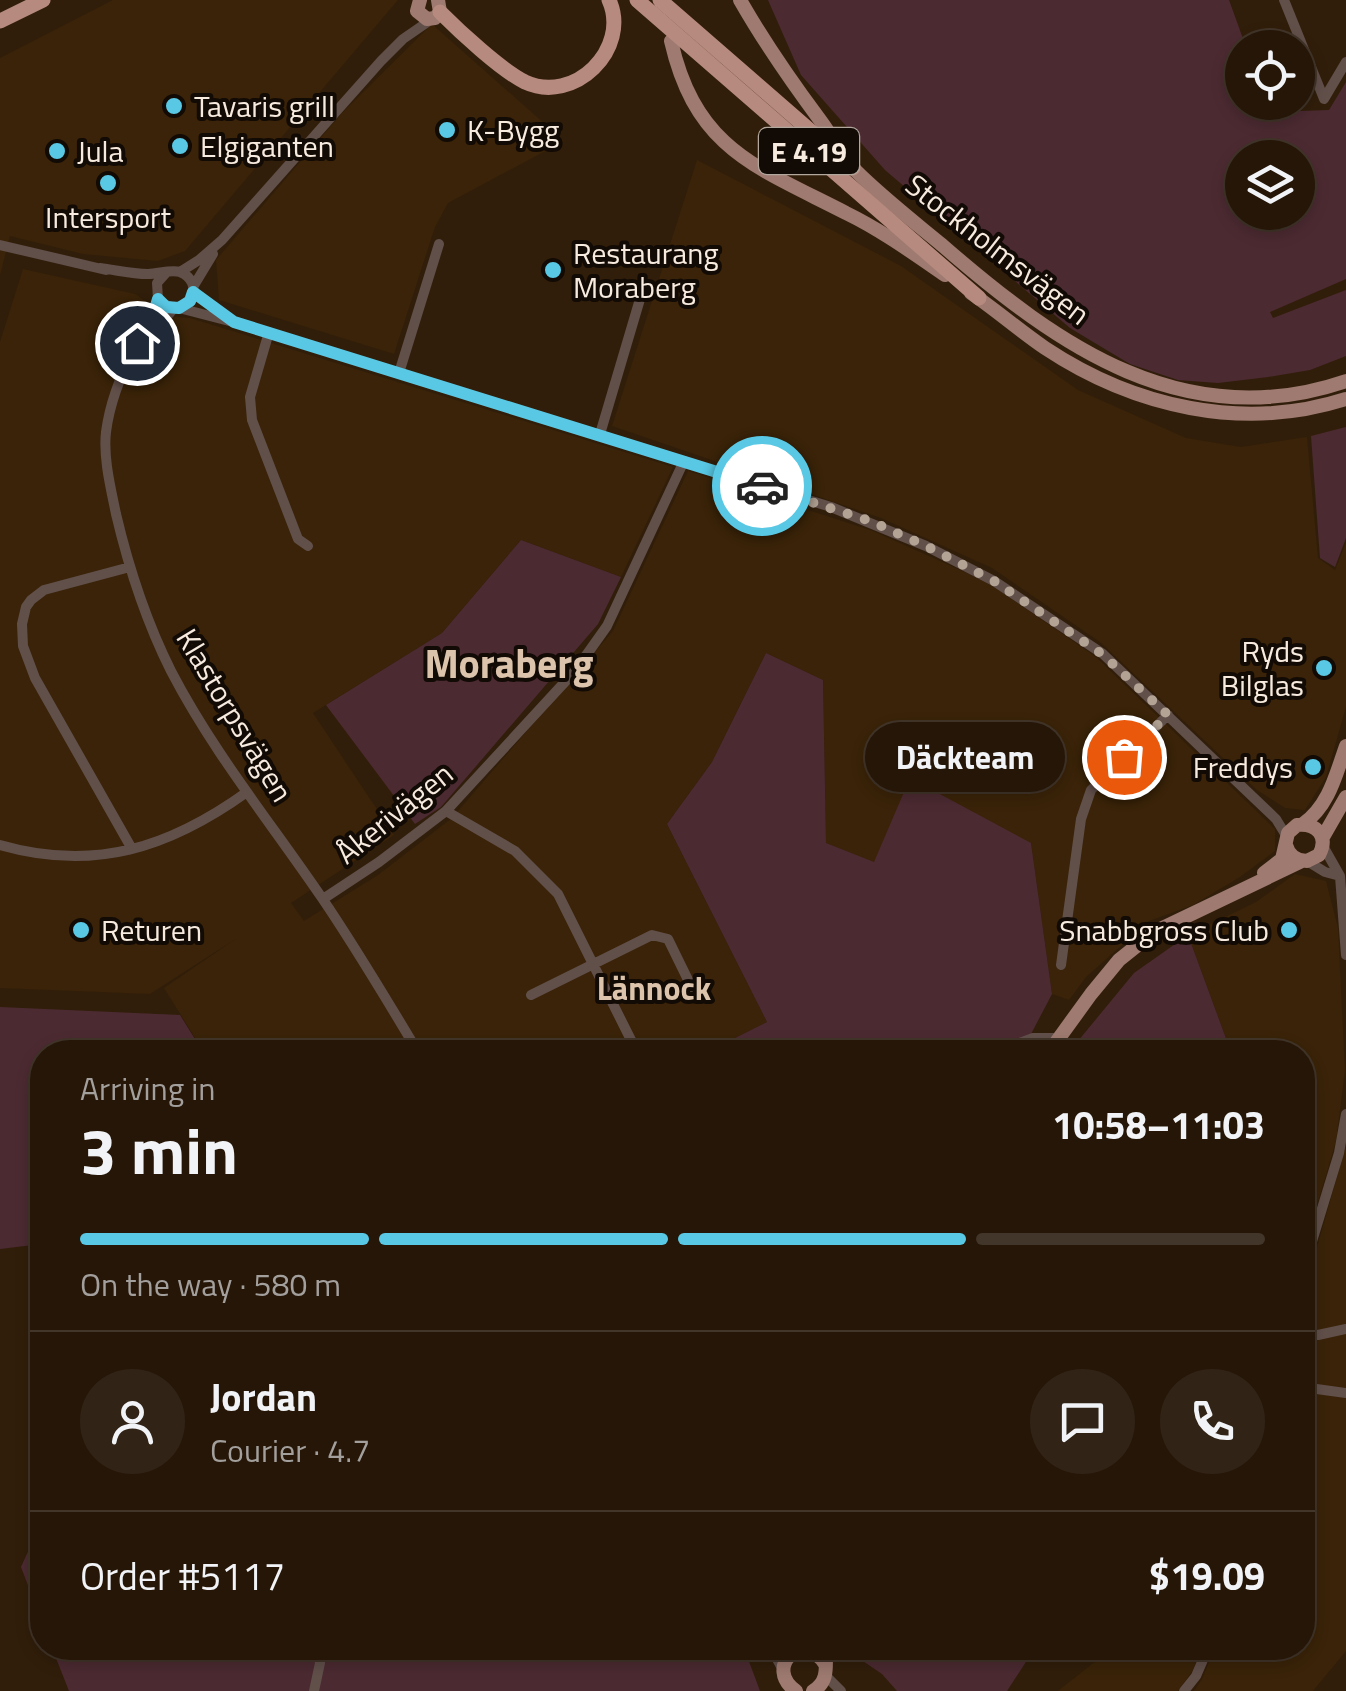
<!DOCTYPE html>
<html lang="en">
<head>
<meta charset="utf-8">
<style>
  body { margin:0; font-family:"Titillium Web",sans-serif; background:#312316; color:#f1f3f6; height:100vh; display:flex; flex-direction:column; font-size:38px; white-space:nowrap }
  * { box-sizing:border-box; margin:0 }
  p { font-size:32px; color:#a39f9c }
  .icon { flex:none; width:55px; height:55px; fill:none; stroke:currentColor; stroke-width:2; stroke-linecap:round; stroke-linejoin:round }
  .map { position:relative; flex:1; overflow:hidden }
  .drawer { position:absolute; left:30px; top:1040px; width:1285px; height:620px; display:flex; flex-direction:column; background:#251608; border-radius:40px; box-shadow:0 5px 15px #0003,0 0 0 2px #423529 }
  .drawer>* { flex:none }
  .fabs { position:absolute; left:1225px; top:30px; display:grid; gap:20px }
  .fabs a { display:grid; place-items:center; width:90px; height:90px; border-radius:50%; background:#251608; box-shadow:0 5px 15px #0003,0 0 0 2px #423529; font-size:50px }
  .pin { position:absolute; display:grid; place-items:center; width:85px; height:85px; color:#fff; margin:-42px; border:5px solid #fff; border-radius:50%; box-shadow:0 2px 10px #0007 }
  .courier { position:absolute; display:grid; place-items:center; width:100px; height:100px; margin:-50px; border:8px solid #59c8e4; border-radius:50%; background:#fff; color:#222; box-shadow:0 2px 12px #0007 }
  .bubble { position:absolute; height:70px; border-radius:35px; background:#251608; box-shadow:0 5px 15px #0003,0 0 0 2px #423529; font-size:32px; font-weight:700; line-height:70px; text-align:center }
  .summary em { font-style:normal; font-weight:700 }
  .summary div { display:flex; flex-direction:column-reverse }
  .summary { display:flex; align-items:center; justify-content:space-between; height:170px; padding:0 50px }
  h1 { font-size:65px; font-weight:700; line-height:75px }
  .bar { display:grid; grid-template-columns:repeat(4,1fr); gap:15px 10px; align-content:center; height:120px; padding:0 50px }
  .bar i { height:12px; border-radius:8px; background:#423529 }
  .bar .selected { background:#59c8e4 }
  .bar p { grid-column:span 4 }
  .line { display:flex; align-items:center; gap:25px; padding:0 50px; border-top:2px solid #423529 }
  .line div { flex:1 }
  .round { display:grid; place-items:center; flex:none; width:105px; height:105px; border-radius:52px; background:#312316 }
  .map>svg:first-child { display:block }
</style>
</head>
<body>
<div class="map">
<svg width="1346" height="1691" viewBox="0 0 1346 1691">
  <rect width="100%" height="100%" fill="#311e0a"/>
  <!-- built -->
  <path fill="#3a2308" d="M113,0H398L185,251L158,261L83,254L10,236L0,275V58Z
    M432,24L564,141L448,203L435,227L394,354L219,300L216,260L342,113Z
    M697,160L901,266L1078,390L1186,438L1241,447L1307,437L1318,558L1335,570L1346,543V707L1326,777L1305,810L1285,808L1257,790L1100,642L992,568L881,518L612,426Z
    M23,269L135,294L167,316L190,318L673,467L621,577L521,540L442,633L313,713L394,835L291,903L304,921L378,875L452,818L613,631L688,471L873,531L987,582L1096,657L1275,829V851L1240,877L1193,905L1149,921L1086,977L1069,1000L1052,994L1031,843L874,863L826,843L823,680L766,653L712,762L667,824L767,1022L729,1041L734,1052H204L164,988L237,938L150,994L0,988V342Z
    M1295,874L1326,881L1338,928L1345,1070L1336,1141L1303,1253L1302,1052H1231L1188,935L1256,902Z
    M1346,1145V1651L1313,1691H1194L1202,1679L1215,1648H1302V1383L1305,1374L1308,1279Z
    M1112,1648H1202L1193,1670L1178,1691H1058Z"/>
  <!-- green -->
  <path fill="#4c2a32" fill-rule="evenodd" d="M768,0H1229L1246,47L1242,48V102L1266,103L1270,112L1329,110L1346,82V279L1270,312L1273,318L1346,290V356L1310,370L1268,377L1218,383L1178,380L1130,364L1070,328L885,170L801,75ZM1242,158H1298V212H1242Z
    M1346,427V538L1335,567L1320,558L1311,436Z
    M521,540L621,577L598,624L441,807L415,824L326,705L442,633Z
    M766,653L823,680L826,843L874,862L910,778L1031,843L1052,994L1031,1034L987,1052H734L729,1041L767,1022L667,824L712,762Z
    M1188,935L1231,1052H1069L1134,973Z
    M0,1007L180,1015L203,1052H42V1289L33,1245L0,1249Z
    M42,1521V1622L21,1567Z
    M52,1648H744L760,1691H69Z
    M855,1648H1035L1007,1691H897L882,1674L854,1655Z"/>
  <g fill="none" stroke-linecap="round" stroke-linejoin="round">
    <!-- minor -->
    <path stroke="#614f4a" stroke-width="10" d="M1284,0L1324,99
      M1324,99L1346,62
      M0,245L106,270
      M100,268C116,270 132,274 148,274C158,274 171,269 180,272C185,274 190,278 192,283C201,306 174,316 158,299L157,283L166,273
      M180,272L199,260L222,240L381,61L403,39L432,19
      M193,287L213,254
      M193,292L229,318
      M158,299C153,317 144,330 135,347C121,374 110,401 106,432C103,458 111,489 116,514C129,569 146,621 171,671C213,752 271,823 322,898C356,948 387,1000 418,1052
      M179,308L233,322L831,507L926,546L994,581L1103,654L1276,819L1287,837
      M269,332L250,397L252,420L298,539L308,546
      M140,350L173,309
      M399,373L439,244
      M600,434L643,289
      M130,567L44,590L31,600L26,607L22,624L23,646L35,678L132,849
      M446,811L515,851L558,894L637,1052
      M0,845C94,872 169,848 247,792
      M1323,846L1340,876L1346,955
      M1307,861L1325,872L1340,876
      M323,899L379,862L446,811L575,671L607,626L684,461
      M1061,965L1081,819L1091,790L1168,715
      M531,995L652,935L668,939L692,988
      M995,1052L1033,1038H1058
      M1302,1274L1339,1153L1346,1114
      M1302,1334L1318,1335L1346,1329
      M1302,1387L1346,1393
      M771,1648L783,1670
      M826,1676L841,1691
      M314,1691L320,1663L318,1648
      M1184,1691L1196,1676L1208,1648"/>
    <!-- major -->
    <path stroke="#9e7a70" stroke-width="14" d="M420,0L417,11L427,19L435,18L440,12L438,0
      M740,0C764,42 791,81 820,120C832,136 842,156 855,170C882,197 913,221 942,245C1058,346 1185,436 1346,381
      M671,41C696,150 757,167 846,213C881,230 913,253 945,275
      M971,293C996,310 1020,331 1045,348C1134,407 1243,432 1346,399
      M1303,824C1329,806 1336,774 1346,746
      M1323,837L1346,797
      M1264,873L1282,859L1288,833L1297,825C1317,823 1329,836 1319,855L1307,861C1296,861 1289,856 1286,845
      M1049,1052L1091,994L1119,960L1154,932L1302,861
      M796,1691C763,1668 803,1629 825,1664
      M813,1691C830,1681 825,1665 826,1648"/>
    <!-- highway -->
    <path stroke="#b68a7e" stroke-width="15" d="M637,0L979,298
      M660,0L853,168
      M440,12C460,32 501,70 525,82C574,105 631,49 609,0
      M0,21L43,0"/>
  </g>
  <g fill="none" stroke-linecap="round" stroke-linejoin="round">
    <!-- done -->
    <path stroke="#b2a394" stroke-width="10" stroke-dasharray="0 18" d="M762,486L870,521L926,546L994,581L1102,654L1168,715L1124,757"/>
    <!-- route -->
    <path stroke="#59c8e4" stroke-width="12" d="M137,343L153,316L158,299L166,307L179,308L190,301L193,292L234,322L762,486"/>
  </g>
  <!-- markers -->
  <g fill="#59c8e4" stroke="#120a04" stroke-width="4">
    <circle cx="174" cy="106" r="10"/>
    <circle cx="447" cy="130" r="10"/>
    <circle cx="180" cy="146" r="10"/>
    <circle cx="57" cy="151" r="10"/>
    <circle cx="108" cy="183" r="10"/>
    <circle cx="553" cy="270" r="10"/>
    <circle cx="1324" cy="668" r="10"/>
    <circle cx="1313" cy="767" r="10"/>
    <circle cx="81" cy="930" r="10"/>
    <circle cx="1289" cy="930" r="10"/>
  </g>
  <g text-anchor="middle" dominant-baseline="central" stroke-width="8" stroke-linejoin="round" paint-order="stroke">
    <!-- shield labels -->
    <rect fill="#120a04" stroke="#b2a79d" stroke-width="2.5" x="759" y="128" width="100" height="46" rx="8"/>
    <g font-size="28" font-weight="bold" fill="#f7eade">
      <text x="809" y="151">E 4.19</text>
    </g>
    <!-- poi labels -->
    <g font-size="30" fill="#f7eade" stroke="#120a04" text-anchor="start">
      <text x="194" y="106">Tavaris grill</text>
      <text x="467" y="130">K-Bygg</text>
      <text x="200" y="146">Elgiganten</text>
      <text x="77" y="151">Jula</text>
      <text x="108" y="217" text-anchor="middle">Intersport</text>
      <text x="573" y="253">Restaurang<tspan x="573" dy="34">Moraberg</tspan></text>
      <text x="1304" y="651" text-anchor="end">Ryds<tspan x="1304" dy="34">Bilglas</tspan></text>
      <text x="1293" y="767" text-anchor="end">Freddys</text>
      <text x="101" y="930">Returen</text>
      <text x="1269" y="930" text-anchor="end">Snabbgross Club</text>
    </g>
    <!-- street labels -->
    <g font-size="30" fill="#f7eade" stroke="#120a04">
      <text transform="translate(998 249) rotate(38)">Stockholmsvägen</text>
      <text transform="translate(235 715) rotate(59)">Klastorpsvägen</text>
      <text transform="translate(394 813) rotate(-39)">Åkerivägen</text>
    </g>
    <!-- neighbourhood labels -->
    <g font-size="32" font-weight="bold" fill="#dcc3ab" stroke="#120a04">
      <text x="654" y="988">Lännock</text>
    </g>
    <!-- district labels -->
    <g font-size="40" font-weight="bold" fill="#dcc3ab" stroke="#120a04">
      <text x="509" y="663">Moraberg</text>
    </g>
  </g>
</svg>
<div class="fabs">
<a><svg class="icon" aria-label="locate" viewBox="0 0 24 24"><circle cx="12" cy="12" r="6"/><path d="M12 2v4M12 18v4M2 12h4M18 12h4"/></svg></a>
<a><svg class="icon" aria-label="layers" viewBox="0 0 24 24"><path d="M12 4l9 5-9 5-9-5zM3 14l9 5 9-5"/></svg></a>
</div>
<div class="pin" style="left:1124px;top:757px;background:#ea580c"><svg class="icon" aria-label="bag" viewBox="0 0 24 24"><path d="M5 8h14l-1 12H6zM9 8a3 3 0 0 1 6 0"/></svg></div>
<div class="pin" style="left:137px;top:343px;background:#1f2937"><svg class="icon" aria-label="home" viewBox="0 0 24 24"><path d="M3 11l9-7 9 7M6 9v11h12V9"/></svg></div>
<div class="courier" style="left:762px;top:486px"><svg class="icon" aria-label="car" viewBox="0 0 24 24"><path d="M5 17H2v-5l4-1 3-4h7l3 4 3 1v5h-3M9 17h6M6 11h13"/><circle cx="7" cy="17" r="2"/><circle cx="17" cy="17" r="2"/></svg></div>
<div class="bubble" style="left:865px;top:722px;width:200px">Däckteam</div>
<section class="drawer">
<div class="summary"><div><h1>3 min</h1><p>Arriving in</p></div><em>10:58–11:03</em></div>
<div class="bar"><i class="selected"></i><i class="selected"></i><i class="selected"></i><i></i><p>On the way · 580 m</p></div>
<div class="line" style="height:180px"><a class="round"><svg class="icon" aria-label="person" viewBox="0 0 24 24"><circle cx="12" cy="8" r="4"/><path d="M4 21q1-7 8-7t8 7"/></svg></a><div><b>Jordan</b><p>Courier · 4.7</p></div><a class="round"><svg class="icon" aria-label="chat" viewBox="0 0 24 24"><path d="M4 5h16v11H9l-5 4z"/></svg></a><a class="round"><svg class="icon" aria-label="phone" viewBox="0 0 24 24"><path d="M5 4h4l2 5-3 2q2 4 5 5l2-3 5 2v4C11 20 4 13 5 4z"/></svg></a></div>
<div class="line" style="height:130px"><div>Order #5117</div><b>$19.09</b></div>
</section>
</div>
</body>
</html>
